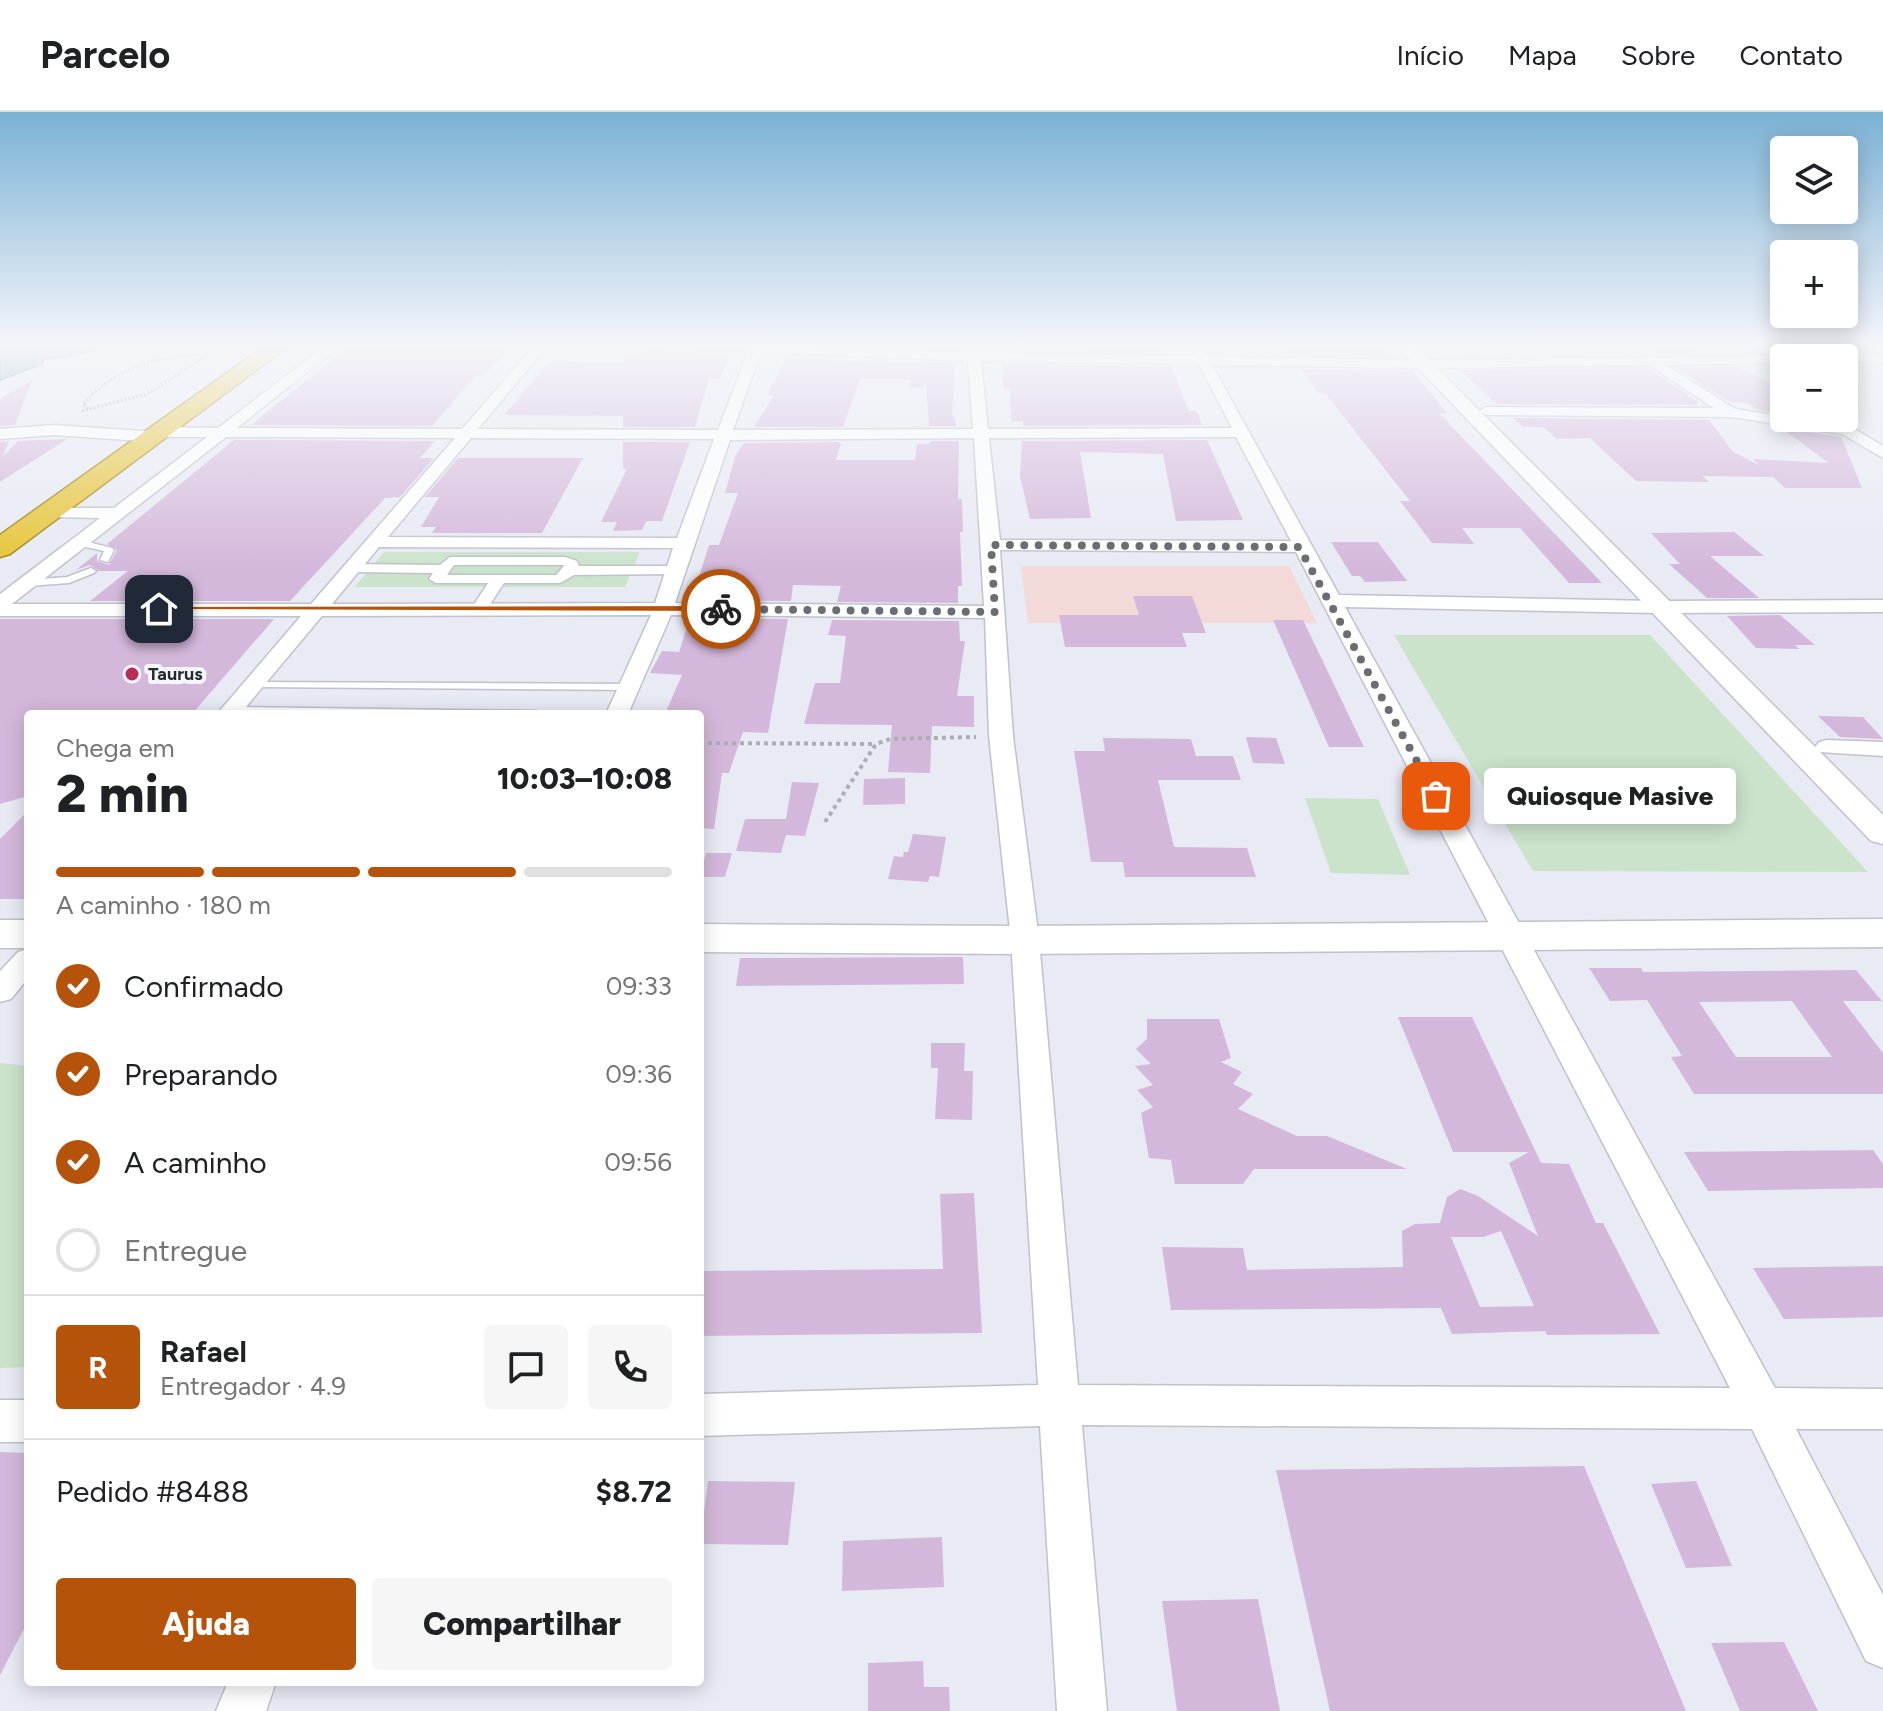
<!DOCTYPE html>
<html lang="pt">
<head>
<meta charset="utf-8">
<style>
  body { margin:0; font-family:Figtree,sans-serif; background:#f6f6f6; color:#202124; height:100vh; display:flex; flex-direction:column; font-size:30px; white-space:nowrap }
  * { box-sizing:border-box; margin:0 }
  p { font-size:26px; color:#757577 }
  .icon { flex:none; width:44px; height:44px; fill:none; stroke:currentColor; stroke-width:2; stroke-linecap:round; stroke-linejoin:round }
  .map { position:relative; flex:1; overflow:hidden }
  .drawer { position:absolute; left:24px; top:598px; width:680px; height:976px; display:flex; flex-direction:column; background:#fff; border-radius:8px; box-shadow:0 4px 20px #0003 }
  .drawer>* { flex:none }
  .controls { position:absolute; left:1770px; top:24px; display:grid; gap:16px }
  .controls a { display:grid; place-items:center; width:88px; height:88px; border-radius:8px; background:#fff; box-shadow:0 4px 20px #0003; font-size:40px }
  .pin { position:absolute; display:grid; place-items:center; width:68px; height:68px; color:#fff; margin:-34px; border-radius:16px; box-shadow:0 4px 12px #0006 }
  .courier { position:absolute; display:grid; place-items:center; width:80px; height:80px; margin:-40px; border:6px solid #b45309; border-radius:50%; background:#fff; color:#222; box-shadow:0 2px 10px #0007 }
  .bubble { position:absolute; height:56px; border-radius:8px; background:#fff; box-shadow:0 4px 20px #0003; font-size:26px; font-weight:800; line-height:56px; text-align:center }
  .headline em { font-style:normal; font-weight:800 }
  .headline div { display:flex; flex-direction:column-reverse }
  .headline { display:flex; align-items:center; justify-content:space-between; height:136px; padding:0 32px }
  h1 { font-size:52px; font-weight:800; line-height:60px }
  .bar { display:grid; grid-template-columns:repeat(4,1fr); gap:12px 8px; align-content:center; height:96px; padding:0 32px }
  .bar i { height:10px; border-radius:6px; background:#e0e0e0 }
  .bar .current { background:#b45309 }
  .bar p { grid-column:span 4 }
  .line { display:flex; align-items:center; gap:20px; padding:0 32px; border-top:2px solid #e0e0e0 }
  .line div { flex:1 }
  .round { display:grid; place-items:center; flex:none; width:84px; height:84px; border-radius:8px; background:#f6f6f6 }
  ol { padding:0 32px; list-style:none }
  li { display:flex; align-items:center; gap:24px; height:88px }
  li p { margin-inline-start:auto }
  li .icon { padding:8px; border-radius:50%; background:#b45309; color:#fff; stroke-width:4 }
  li:last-child { color:#757577 }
  li i { width:44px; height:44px; border:4px solid #e0e0e0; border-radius:50% }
  .button { display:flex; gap:16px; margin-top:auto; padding:16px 32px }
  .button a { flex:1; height:92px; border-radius:8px; background:#b45309; color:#fff; font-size:32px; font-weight:800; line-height:92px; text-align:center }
  .button a+a { background:#f6f6f6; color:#202124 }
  header { display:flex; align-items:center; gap:48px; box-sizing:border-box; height:112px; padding:0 40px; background:#fff; border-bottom:2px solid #e0e0e0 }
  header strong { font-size:38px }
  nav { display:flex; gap:44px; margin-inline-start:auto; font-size:28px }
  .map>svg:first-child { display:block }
</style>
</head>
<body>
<header>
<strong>Parcelo</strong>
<nav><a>Início</a><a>Mapa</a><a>Sobre</a><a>Contato</a></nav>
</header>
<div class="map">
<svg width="1883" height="1599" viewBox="0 0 1883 1599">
  <rect width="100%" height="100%" fill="#e8eaf4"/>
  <!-- commercial -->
  <path fill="#f4d9d9" d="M1021,454H1289L1317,511H1028Z"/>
  <!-- green -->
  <path fill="#cbe3cb" d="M384,440H640L625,475H355Z
    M1394,523H1650L1868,760L1533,759Z
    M1305,686L1378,687L1410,763L1331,761Z
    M0,951L28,954V1255L0,1256Z"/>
  <!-- water -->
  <path fill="#78adb8" stroke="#60858e" stroke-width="2" d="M0,233H108L67,245L43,247L42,252L0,268Z"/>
  <!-- building -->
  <path fill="#d4b8db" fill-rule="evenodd" d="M351,233H514L482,264H475L432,314L251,313Z
    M999,233H1164L1167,241L1000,238Z
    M1282,233H1377L1390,245L1289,243Z
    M1649,233H1685L1705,242H1661Z
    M1814,233H1883V239H1844L1835,244Z
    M649,236L730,244L719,267H709L695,315H623V304L504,303L550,249L622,250L630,241H645Z
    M786,247L955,251L952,305H955L956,314H929L926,275L910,276V267H860L843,315H754L774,283H767Z
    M1001,252L1172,255L1189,299H1197L1202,313L1023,314V309H1011L1010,277H1004Z
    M1735,255L1784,276V302L1756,297L1747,291L1730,290L1676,256Z
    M1648,256L1699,290H1696L1698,293L1497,292L1460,258Z
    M1300,257L1413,259L1447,301H1439L1602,471H1569L1520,416H1462L1474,432L1432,431L1400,389H1410L1325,281H1319Z
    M33,267L15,313L0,314V287Z
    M1513,306L1709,308L1733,340L1759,353L1753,347L1829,351L1781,316L1841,325L1862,376H1785L1773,365L1702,364L1709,370L1636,369L1590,326L1557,327L1543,315H1523Z
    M67,327L0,370V330L9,329L3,344L18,329Z
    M234,328L435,329L420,346H434L400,385L385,386L290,489H90L128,459H99L90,453L76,458L97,441V449L109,453L117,438L107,432Z
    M1207,328L1243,408L1176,409L1163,342L1080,340L1091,406L1030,407L1020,364L1022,329Z
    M930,329H959L958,387H962L963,420H960L962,474H958V491L837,490L841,474L793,473L791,489L696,488L701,474H696L709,433H719L738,381H725L736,342L744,331L838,330L841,332L836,348H915L917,332H930Z
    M623,330H690L662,409H646L642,418L613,419L617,410H601L627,357H623Z
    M458,346H583L542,421H432L436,415H421L439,385H425Z
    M1734,420L1764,444H1710L1759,486H1707L1669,452H1680L1651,421Z
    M1331,430H1378L1407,469L1365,470L1360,464H1352Z
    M1133,484H1192L1206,521H1182L1187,535H1065L1059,503H1139Z
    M1780,503L1815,533H1795L1799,537L1756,536L1727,504Z
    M690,506L788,507L768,621L743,620L729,661H722L714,717L700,716V602H665L682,563L650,561L662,539L679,540Z
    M0,507H274L192,602H28V684L0,692Z
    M832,508L959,509L960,529H965L957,584H974V615L932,614L930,661L888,660L892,613L804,612L815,571H840L846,524L828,523Z
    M1273,508H1303L1364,635H1329Z
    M1818,604L1863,605L1883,627L1840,625Z
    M1246,625L1276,626L1285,652L1253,651Z
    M1103,626L1191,627L1196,644H1233L1241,668H1158L1174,735L1247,736L1256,765H1125L1123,750H1091L1074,639H1105Z
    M905,666V692L863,693L864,667Z
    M792,670L819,671L805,724L786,723L781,741L736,739L745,707H786Z
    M28,699V787H0V727Z
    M913,722L946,725L939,765L930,764L928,770L888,767L894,744L903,745L904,740H908Z
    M706,741H732L725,765H700Z
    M963,845L964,872L736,874L740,846Z
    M1589,856H1641L1643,860L1856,858L1882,889H1843L1883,941V982H1694L1671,945L1682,944L1647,888L1610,889ZM1792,889L1832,945H1736L1699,890Z
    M1398,905H1472L1541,1051L1569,1052L1596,1111H1603L1660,1222L1547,1223L1545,1219L1452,1222L1441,1196L1171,1198L1162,1135L1243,1136L1247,1158L1403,1155L1402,1119L1415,1112L1440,1111L1447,1085L1460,1077L1478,1084L1538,1124L1509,1051L1529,1040H1453ZM1501,1119L1534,1194L1480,1195L1451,1125H1483Z
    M1147,907H1219L1231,946L1221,950L1242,960L1233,972L1253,982L1238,997L1297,1024H1327L1407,1057H1254L1243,1072H1175L1171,1048L1149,1046L1141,1001L1153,995L1137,978L1153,973L1135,954L1151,952L1136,937L1147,927Z
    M931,931H965L964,959H973L972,1008L935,1007L938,956H931Z
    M1873,1038L1883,1052V1076L1708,1079L1684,1040Z
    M974,1081L982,1221L700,1224V1159L943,1157L940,1082Z
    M1883,1154V1205L1784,1207L1753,1156Z
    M0,1340L28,1341V1509L0,1563Z
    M1584,1354L1686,1599H1330L1276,1358Z
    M708,1369L795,1370L788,1433L700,1432Z
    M1696,1369L1732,1454L1686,1456L1651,1372Z
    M942,1425L944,1475L842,1479L843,1429Z
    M1258,1487L1280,1599H1177L1162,1489Z
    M1784,1530L1818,1599H1740L1711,1531Z
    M923,1549L924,1575H949L950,1599H868V1551Z"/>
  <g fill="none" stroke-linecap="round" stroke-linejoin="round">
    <!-- service casing -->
    <g stroke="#c0c1cb" stroke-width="3">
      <path id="service" d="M80,428L112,436L114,438L108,450L100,448L104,439L77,433L75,431Z
        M91,456L96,459L94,461L69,471L28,474L23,471L28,468L67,465Z
        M252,570L631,572L636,575L631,578L248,575V571Z
        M231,595L537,599L543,602L227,600L225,598Z"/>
    </g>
    <!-- pedestrian casing -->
    <g stroke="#c0c1cb" stroke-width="3">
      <path id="pedestrian" d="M450,445H565L577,449L579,454H674L681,458L674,462L574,463L560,471H504L485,500L479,502L471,497L488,471H436L429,467L433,461L352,460L345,456L352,452L440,453ZM454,453H563L564,454L556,463H447Z"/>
    </g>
    <!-- minor casing -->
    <g stroke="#c0c1cb" stroke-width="3">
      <path id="minor" d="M326,233H341L237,316L462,317L535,233H548L478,317L718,318L748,239L687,237L681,233H790L968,241L970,233H982L981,241L1195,244L1189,233H1202L1208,245L1423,248L1789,244L1784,246V251L1666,253L1735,297L1851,315L1883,334V346L1842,322L1732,305L1486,303L1479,299L1486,295L1714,296L1649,253L1423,256L1212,253L1339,483L1656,489L1883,488V500L1656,501L1345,495L1775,1276L1883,1277V1317H1796L1883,1483V1556L1866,1549L1752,1317L1082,1313L1107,1599H1057L1040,1314L700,1324V1282L1038,1273L1011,828L989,624L985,506L671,503L628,602H606L651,503L322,504L240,602H217L301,504H0V482L100,406L49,405L43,404V396H114L207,325H164L157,330L54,323L0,327V317L54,313L156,320L163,315L218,316ZM761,240L968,249L973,317L733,318ZM981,249L1199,252L1232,316L988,317ZM226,325L455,326L311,492H12ZM1236,325L1291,429L1000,428L989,326ZM471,326L714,327L677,426L388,425ZM974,326L984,494L675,491L730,328ZM379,435L673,436L655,491L332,492ZM1000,438L1296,440L1730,1276L1078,1273L1039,828L1013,624Z
        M1844,242H1883V250H1844V246H1837Z
        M1827,628L1883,630V644L1819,640L1815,635L1819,630Z
        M28,837V866L11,887L0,890V859L18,840Z
        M0,1288H28V1330H0Z
        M228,1570H276L266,1599H216Z"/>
    </g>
    <!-- tertiary casing -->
    <g stroke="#c0c1cb" stroke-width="3">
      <path id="tertiary" d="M1396,233H1414L1883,703V732L1871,729Z"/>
    </g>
    <!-- secondary casing -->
    <g stroke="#c0c1cb" stroke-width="3">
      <path id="secondary" d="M1883,807V835L1025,842L700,840V812L1025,814Z
        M0,808H28V836H0Z"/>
    </g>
    <!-- trunk casing -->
    <g stroke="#a08410" stroke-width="3">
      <path id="trunk" d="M266,233H290L10,442L0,445V423Z"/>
    </g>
    <!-- path-far1 -->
    <path stroke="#acaeb6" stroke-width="3" stroke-dasharray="2 2" stroke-linecap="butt" d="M88,297L83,293C111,256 164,242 208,243
      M82,299L147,282L208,243"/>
    <!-- path -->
    <path stroke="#acaeb6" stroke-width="4" stroke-dasharray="4 4" stroke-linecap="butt" d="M700,631L875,632
      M825,710L876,632L890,627L976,625"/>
    <!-- service -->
    <use href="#service" fill="#fff" fill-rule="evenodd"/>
    <!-- pedestrian -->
    <use href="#pedestrian" fill="#fff" fill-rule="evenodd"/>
    <!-- minor -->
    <use href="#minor" fill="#fff" fill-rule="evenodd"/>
    <!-- tertiary -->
    <use href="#tertiary" fill="#fff" fill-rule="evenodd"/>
    <!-- secondary -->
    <use href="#secondary" fill="#fff" fill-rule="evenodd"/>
    <!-- trunk -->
    <use href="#trunk" fill="#e6c433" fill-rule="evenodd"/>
  </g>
  <!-- sky -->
  <linearGradient id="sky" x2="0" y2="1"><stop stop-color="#7bb1d5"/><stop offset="0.51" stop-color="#f5f6fa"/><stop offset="1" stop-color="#f5f6fa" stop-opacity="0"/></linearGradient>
  <rect width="1883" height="457" fill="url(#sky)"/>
  <!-- route -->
  <path fill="#b45309" d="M721,494L725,499L154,497L159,495Z"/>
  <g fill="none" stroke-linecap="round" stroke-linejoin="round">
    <!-- done -->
    <path stroke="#6b6d73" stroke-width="8" stroke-dasharray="0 14.4" d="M721,497L995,500L991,433L1299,435L1436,684"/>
  </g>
  <!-- markers -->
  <circle fill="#b92b59" stroke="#f6f7fe" stroke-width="3" cx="132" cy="562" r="8"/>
  <g text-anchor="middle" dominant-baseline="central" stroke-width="8" stroke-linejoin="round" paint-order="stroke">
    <!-- far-poi labels -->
    <g font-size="18" font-weight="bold" fill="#28292d" stroke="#f6f7fe" text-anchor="start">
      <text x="148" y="562">Taurus</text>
    </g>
  </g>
</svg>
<div class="controls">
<a><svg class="icon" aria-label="layers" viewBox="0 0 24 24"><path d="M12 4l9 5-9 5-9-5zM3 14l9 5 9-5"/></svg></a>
<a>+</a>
<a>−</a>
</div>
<div class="pin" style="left:1436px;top:684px;background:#ea580c"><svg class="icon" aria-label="bag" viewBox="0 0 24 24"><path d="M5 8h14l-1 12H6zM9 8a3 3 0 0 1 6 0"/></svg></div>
<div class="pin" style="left:159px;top:497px;background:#1f2937"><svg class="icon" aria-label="home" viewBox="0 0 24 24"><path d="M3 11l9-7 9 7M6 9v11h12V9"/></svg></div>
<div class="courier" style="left:721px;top:497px"><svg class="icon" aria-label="bike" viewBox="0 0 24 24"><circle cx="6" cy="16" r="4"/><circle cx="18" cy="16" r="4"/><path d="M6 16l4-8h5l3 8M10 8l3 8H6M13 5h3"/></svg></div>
<div class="bubble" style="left:1484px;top:656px;width:252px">Quiosque Masive</div>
<section class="drawer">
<div class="headline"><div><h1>2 min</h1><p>Chega em</p></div><em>10:03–10:08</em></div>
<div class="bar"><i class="current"></i><i class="current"></i><i class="current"></i><i></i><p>A caminho · 180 m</p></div>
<ol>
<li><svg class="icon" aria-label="check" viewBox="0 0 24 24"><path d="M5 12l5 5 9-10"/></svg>Confirmado<p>09:33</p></li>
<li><svg class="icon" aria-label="check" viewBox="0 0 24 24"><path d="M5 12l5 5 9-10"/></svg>Preparando<p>09:36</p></li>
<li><svg class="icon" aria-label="check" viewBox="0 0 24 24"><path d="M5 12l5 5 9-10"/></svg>A caminho<p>09:56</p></li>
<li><i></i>Entregue</li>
</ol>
<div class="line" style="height:144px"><b class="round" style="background:#b45309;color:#fff">R</b><div><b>Rafael</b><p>Entregador · 4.9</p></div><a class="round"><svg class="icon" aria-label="chat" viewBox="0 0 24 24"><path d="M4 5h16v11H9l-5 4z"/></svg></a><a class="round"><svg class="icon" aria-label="phone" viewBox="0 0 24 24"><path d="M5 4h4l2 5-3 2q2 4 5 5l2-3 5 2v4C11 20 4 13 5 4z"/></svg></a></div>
<div class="line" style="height:104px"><div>Pedido #8488</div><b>$8.72</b></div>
<div class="button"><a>Ajuda</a><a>Compartilhar</a></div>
</section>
</div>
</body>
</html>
